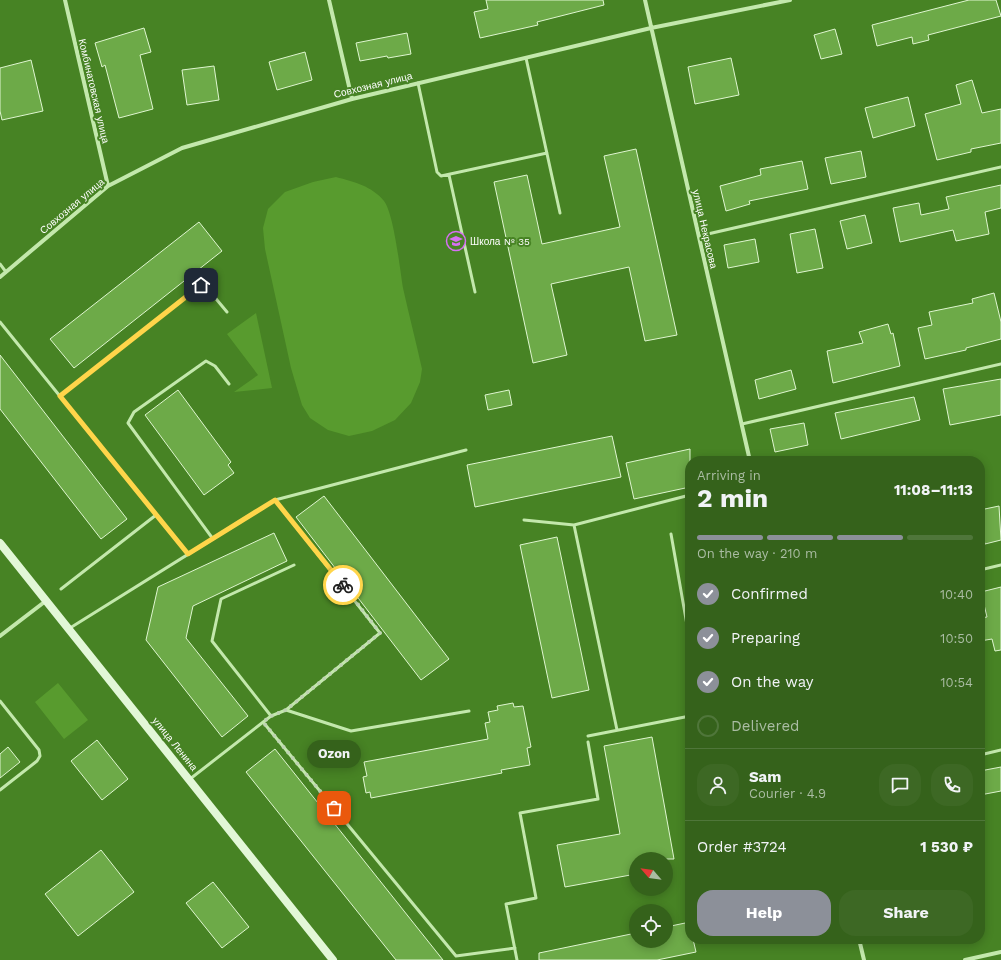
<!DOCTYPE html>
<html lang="en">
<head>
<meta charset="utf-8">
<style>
  body { margin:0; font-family:"Work Sans",sans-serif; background:#3d6824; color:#f1f3f6; height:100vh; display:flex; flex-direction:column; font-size:15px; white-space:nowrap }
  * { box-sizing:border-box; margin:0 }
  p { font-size:13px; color:#aabca3 }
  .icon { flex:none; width:22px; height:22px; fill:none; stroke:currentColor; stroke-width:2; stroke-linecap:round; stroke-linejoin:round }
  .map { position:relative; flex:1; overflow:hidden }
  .panel { position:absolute; left:685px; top:456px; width:300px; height:488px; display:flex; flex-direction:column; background:#35621b; border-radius:16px; box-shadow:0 2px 10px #0003 }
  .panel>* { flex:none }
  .needle { width:26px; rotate:298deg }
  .tools { position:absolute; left:629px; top:852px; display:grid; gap:8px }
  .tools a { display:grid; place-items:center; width:44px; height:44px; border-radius:50%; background:#35621b; box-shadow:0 2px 10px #0003; font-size:20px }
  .pin { position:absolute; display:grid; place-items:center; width:34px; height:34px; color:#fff; margin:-17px; border-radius:8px; box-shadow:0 2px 6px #0006 }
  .courier { position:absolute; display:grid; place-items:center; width:40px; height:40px; margin:-20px; border:3px solid #ffd54a; border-radius:50%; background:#fff; color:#222; box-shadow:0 1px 5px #0007 }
  .bubble { position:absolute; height:28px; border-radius:14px; background:#35621b; box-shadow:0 2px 10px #0003; font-size:13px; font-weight:700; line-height:28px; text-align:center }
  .summary em { font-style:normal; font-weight:700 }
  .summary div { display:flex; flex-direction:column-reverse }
  .summary { display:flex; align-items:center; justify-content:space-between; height:68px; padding:0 12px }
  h1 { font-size:26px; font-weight:700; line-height:30px }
  .bar { display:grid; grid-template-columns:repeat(4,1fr); gap:6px 4px; align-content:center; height:48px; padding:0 12px }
  .bar i { height:5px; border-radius:3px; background:#4f763a }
  .bar .active { background:#8c9099 }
  .bar p { grid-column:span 4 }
  .line { display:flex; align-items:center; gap:10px; padding:0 12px; border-top:1px solid #4f763a }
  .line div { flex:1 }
  .round { display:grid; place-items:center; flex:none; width:42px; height:42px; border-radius:16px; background:#3d6824 }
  ol { padding:0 12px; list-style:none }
  li { display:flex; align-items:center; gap:12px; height:44px }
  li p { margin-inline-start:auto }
  li .icon { padding:4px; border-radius:50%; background:#8c9099; color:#fff; stroke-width:4 }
  li:last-child { color:#aabca3 }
  li i { width:22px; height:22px; border:2px solid #4f763a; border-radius:50% }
  .action { display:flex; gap:8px; margin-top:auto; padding:8px 12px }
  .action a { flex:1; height:46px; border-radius:16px; background:#8c9099; color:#fff; font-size:16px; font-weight:700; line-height:46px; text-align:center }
  .action a+a { background:#3d6824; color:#f1f3f6 }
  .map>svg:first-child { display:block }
</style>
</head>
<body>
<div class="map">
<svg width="1001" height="960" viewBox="0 0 1001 960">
  <rect width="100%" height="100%" fill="#478324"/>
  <!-- green -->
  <path fill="#589b2e" d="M336,177C354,182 372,186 384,201C394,214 400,270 403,288C409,315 416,342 422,369L420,382L411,403L395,420L372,431L349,436L328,430L310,418L302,405L291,368L265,249L263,228L268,209L285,192L313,182Z
    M256,313L272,388L234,392L258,375L227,334Z
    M58,683L88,720L64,739L35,702Z"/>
  <!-- building -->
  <path fill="#6daa48" stroke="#dff6d0" d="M486,0H603L604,5L537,22L538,25L480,38L474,12L488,9Z
    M969,0H996L1001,16L928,35L929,40L913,44L912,37L877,46L872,25Z
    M144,28L151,52L140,55L153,109L119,118L105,65L102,67L95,43Z
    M835,29L842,54L821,59L814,35Z
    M407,33L411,54L388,58L387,56L360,61L356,43Z
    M305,52L312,80L277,90L269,62Z
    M731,58L739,95L695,104L688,67Z
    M31,60L43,111L2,120L0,111V68Z
    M214,66L219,100L187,105L182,70Z
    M972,80L982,113L1001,109V143L971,149V152L937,160L925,114L961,104L956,85Z
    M908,97L915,126L873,138L865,108Z
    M636,149L677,335L645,341L629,267L551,284L567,355L533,363L494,182L527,175L542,244L620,227L604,156Z
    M861,151L866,177L831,184L825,158Z
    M802,161L808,189L749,201L750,204L726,211L720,186L761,175L760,169Z
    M1001,185V208L985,212L989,234L956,241L953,230L900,242L893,208L919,203L921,215L949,209L946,197Z
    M865,215L872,243L847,249L840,221Z
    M199,222L222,251L74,368L50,339Z
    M815,229L823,268L797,273L790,234Z
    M755,239L759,262L728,268L724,245Z
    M994,293L1001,322V339L966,348V350L925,359L918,328L932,325L929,312L973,303L972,299Z
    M888,324L891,334L893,333L900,366L833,383L827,351L863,343L859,332Z
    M0,355L127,519L101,539L0,409Z
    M791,370L796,389L759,399L755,380Z
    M1001,379V415L950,425L943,389Z
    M178,390L231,462L228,465L234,473L204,495L145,415Z
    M509,390L512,405L488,410L485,395Z
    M914,397L920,420L841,439L835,413Z
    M804,423L808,445L775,452L770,429Z
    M612,436L621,477L475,507L467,465Z
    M690,449V487L634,499L626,463Z
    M324,496L449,659L421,680L296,517Z
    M999,506L1001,540L985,544L980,523V510Z
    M274,533L287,561L193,606L186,638L248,716L222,737L146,640L158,587Z
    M557,537L589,690L552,698L520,545Z
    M1001,587V650L995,651L992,639L980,641V618L987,617L981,592Z
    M513,703L514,707L523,706L531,747L527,748L530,765L501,770L502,773L371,798L370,792L366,793L363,777L367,776L364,762L488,739L485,723L490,722L488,712L498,710L497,706Z
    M652,737L674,859H636V874L565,887L557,845L620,834L604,746Z
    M97,740L128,779L102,800L71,761Z
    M8,747L20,762L0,778V754Z
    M275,749L443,960H396L246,772Z
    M1001,767V791L980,795V771Z
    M101,850L134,892L78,936L45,894Z
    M213,882L249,927L222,948L186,903Z
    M690,922V939H693L696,952L657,960H539V953L636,933V941H666V927Z"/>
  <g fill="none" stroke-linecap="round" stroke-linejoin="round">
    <!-- service -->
    <path stroke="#c3e8ac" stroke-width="3" d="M526,58L560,213
      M418,83L437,172L441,176L547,153
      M449,175L475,292
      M699,236L1001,167
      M0,264L6,272
      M0,322L156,515L61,589
      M60,396L198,287L201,285L207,288L227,312
      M742,424L1001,364
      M156,515L188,554
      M524,520L574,525L690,495
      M574,525L617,730
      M671,534L690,642
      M213,539L128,423L134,412L206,361L215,366L229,384
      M980,570L1001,565
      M70,628L275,500
      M0,701L39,750L40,756L37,761L0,790
      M286,710L380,633L275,500L466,450
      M271,716L212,641L221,599L294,565
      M263,722L456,956L515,948
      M588,736L690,716
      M980,755L1001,750
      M190,779L271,716L286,710L351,731L469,711
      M517,960L506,904L536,898L520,813L598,799L588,742"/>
    <!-- minor -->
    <path stroke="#c3e8ac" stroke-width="4" d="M65,0L108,186
      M329,0L352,99
      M645,0L750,461
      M0,277L108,186L182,148L352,99L651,28L790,0
      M0,636L47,600
      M859,939L864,960
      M965,960L1001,952"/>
    <!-- secondary -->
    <path stroke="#e2f7d7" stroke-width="8" d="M0,543L333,960"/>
  </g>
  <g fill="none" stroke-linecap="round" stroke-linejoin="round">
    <!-- done -->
    <path stroke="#bfd4b2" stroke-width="4" stroke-dasharray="0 7.2" d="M334,808L263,722L271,716L286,710L380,633L343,585"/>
    <!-- route -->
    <path stroke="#ffd54a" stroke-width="5" d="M201,285L60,396L188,554L275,500L343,585"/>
  </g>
  <!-- icons -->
  <defs>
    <g id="school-ring" transform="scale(1)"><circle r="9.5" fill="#478324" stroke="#d670f2" stroke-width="1.5"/><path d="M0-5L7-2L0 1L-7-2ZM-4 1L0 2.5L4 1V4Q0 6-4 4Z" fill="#d670f2"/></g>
  </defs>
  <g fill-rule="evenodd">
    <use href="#school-ring" x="456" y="241"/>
  </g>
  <g text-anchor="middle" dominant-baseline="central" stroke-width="4" stroke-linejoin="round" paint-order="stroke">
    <!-- street labels -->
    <g font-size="10" fill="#fff" stroke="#478324">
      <text transform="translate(373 85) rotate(-14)">Совхозная улица</text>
      <text transform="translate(94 91) rotate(77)">Комбинатовская улица</text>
      <text transform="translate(72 206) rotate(-40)">Совхозная улица</text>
      <text transform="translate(705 229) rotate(77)">улица Некрасова</text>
      <text transform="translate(175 744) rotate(51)">улица Ленина</text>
    </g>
    <!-- poi labels -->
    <g font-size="10" fill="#fff" stroke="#478324" text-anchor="start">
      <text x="470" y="241">Школа № 35</text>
    </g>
  </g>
</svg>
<div class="tools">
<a><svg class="needle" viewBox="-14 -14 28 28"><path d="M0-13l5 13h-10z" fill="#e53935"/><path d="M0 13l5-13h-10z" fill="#aabca3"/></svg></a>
<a><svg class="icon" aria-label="locate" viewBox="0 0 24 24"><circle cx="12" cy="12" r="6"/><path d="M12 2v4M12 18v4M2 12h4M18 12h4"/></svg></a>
</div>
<div class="pin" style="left:334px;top:808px;background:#ea580c"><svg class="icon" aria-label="bag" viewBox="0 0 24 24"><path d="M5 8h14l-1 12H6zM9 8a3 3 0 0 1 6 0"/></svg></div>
<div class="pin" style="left:201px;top:285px;background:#1f2937"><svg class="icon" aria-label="home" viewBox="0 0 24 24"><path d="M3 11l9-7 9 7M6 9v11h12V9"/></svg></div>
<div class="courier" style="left:343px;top:585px"><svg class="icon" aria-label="bike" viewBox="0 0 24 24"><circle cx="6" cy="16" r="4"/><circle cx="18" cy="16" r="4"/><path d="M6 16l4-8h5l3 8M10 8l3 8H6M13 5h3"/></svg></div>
<div class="bubble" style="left:307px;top:740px;width:54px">Ozon</div>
<section class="panel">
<div class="summary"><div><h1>2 min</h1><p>Arriving in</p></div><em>11:08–11:13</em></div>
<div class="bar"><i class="active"></i><i class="active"></i><i class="active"></i><i></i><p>On the way · 210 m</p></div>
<ol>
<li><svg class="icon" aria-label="check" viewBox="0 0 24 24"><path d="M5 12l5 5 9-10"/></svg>Confirmed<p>10:40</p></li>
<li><svg class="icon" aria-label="check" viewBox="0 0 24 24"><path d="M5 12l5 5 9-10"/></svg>Preparing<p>10:50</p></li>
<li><svg class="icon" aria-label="check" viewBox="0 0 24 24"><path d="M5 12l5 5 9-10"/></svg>On the way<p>10:54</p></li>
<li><i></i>Delivered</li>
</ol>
<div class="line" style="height:72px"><a class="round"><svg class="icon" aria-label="person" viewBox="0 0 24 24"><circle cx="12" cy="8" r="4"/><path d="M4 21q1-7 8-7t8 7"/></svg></a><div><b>Sam</b><p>Courier · 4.9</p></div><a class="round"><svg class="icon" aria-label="chat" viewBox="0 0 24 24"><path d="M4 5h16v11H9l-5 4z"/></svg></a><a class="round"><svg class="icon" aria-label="phone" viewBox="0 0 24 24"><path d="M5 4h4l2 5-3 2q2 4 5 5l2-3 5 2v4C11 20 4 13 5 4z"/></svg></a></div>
<div class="line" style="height:52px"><div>Order #3724</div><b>1 530 ₽</b></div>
<div class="action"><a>Help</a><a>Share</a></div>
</section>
</div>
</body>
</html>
